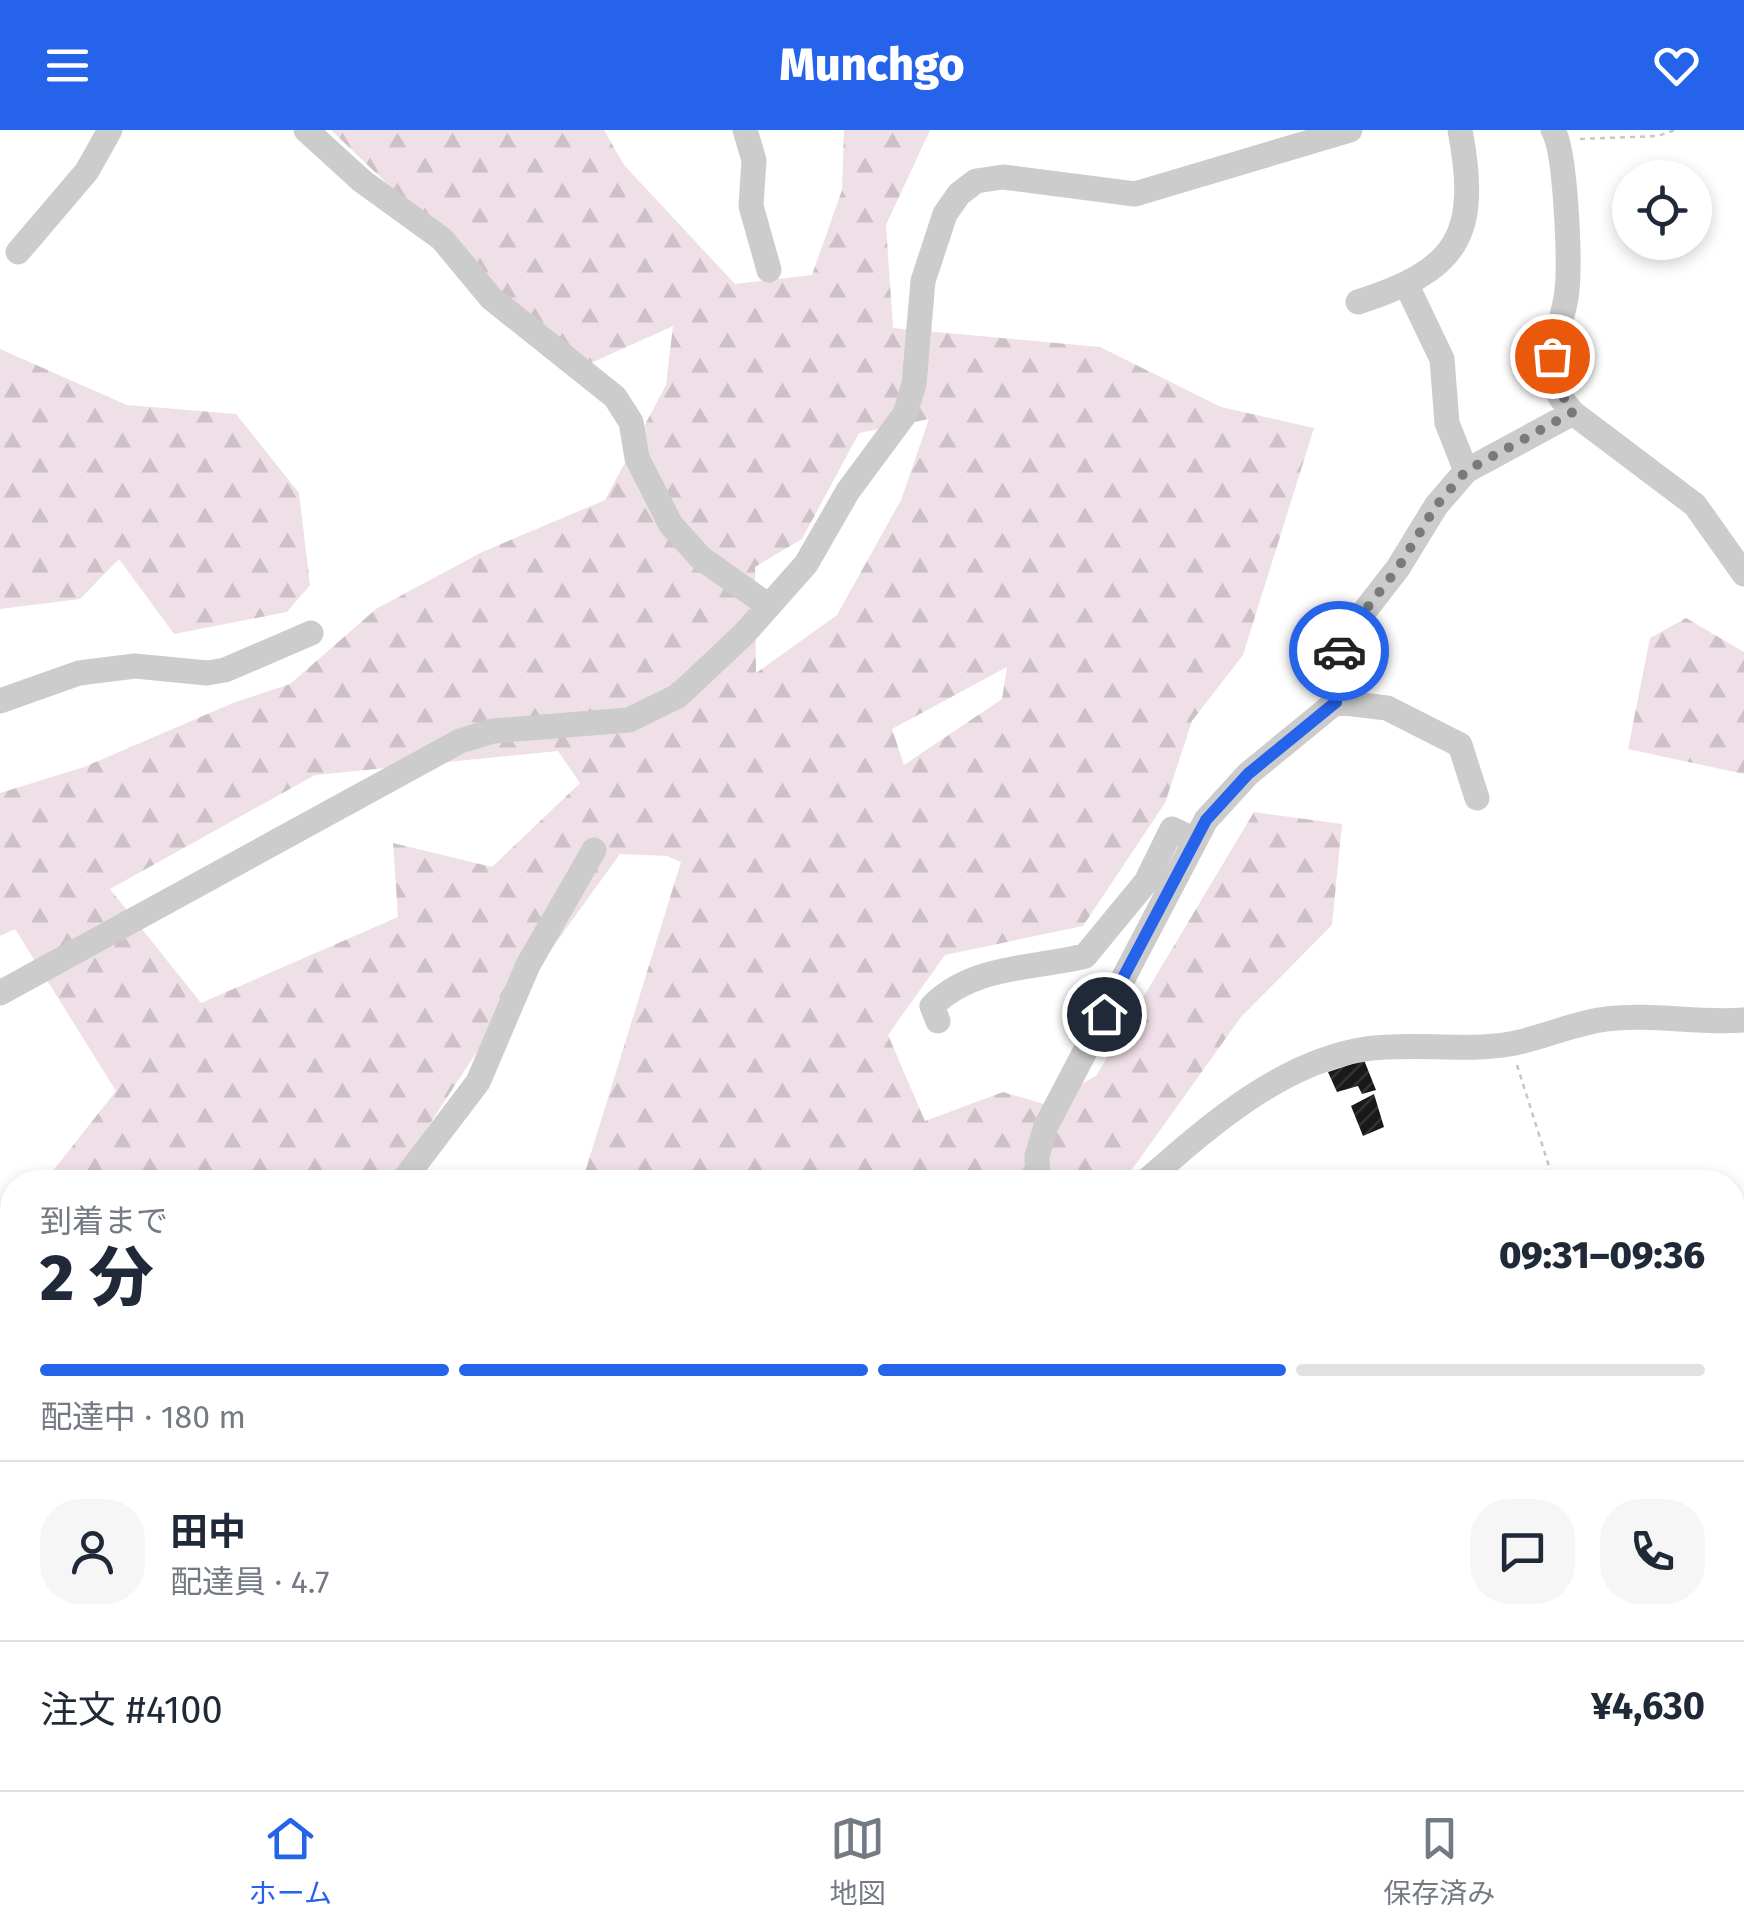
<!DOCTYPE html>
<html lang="ja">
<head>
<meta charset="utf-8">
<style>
  body { margin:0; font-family:"Fira Sans","Noto Sans JP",sans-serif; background:#f6f6f7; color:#1f2937; height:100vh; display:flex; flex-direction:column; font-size:38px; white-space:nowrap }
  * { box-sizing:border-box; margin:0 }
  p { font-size:32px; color:#747a83 }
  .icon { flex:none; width:55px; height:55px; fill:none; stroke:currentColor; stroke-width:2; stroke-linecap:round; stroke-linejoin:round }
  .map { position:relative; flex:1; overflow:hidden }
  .panel { position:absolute; left:0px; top:1040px; width:1745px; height:620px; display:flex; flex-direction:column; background:#fff; border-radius:40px 40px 0 0; box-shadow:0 5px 15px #0003 }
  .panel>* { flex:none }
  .controls { position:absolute; left:1612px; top:30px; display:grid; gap:20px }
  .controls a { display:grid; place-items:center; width:100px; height:100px; border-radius:50%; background:#fff; box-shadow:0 5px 15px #0003; font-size:50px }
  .pin { position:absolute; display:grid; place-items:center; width:85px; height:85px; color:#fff; margin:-42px; border:5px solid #fff; border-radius:50%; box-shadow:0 2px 10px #0007 }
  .courier { position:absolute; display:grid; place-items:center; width:100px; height:100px; margin:-50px; border:8px solid #2563eb; border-radius:50%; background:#fff; color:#222; box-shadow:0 2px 12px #0007 }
  .head em { font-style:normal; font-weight:800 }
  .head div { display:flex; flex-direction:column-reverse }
  .head { display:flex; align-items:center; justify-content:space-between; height:170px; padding:0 40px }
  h1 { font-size:65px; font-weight:800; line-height:75px }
  .bar { display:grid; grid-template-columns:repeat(4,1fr); gap:15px 10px; align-content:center; height:120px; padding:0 40px }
  .bar i { height:12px; border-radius:8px; background:#e0e1e3 }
  .bar .current { background:#2563eb }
  .bar p { grid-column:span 4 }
  .line { display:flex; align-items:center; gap:25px; padding:0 40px; border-top:2px solid #e0e1e3 }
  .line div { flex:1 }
  .round { display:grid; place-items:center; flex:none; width:105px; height:105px; border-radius:40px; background:#f6f6f7 }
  header { display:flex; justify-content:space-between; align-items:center; height:130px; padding:0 40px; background:#2563eb; color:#fff; font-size:45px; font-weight:800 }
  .menu { display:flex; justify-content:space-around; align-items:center; height:140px; border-top:2px solid #e0e1e3; background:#fff; font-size:28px; color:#747a83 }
  .menu a { display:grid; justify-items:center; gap:5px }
  .menu .current { color:#2563eb }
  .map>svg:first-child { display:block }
</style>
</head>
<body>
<header><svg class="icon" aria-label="menu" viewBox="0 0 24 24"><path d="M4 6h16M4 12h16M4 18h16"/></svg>Munchgo<svg class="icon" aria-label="heart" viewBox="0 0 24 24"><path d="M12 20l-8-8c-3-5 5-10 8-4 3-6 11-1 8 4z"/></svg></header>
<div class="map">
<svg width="1744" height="1660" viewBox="0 0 1744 1660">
  <defs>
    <pattern id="forest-firs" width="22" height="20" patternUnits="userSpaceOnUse" patternTransform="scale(2.5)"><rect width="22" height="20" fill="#efe0e7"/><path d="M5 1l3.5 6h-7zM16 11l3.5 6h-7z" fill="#cdc1c7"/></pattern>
    <pattern id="park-crowns" width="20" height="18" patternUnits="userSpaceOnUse" patternTransform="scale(2.5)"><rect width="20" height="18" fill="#efe0e7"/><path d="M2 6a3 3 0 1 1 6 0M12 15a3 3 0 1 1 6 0" fill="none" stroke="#cdc1c7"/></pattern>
    <pattern id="building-hatch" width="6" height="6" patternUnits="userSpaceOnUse" patternTransform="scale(2.5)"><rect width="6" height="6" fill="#191919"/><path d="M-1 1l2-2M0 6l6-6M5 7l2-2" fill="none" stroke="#323232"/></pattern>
  </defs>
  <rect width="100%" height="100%" fill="#fff"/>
  <!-- forest -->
  <path fill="url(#forest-firs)" fill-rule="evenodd" d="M331,0H604L624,35L735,154L812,145L842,60L844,0H930L886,95L893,198L1100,217L1221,277L1314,298L1243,525L1192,591L1165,673L1083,796L945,825L888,905L925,991L1003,962L1044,974L1096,946L1254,682L1342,694L1332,795L1241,887L1128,1045L1107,1052L1009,1048L1007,1052H582L681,732L667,726L620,724L474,926L392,1052H55L48,1047L116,961L15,799L0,806V663L84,637L233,573L290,554L376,479L482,422L605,370L666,255L673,196L580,238ZM929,289L901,370L837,485L756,543L755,437L802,409L859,303ZM1007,537L1002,569L904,635L892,599ZM558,621L580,653L492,737L393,713L398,787L201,873L110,759L315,645Z
    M0,219L127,275L236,284L299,363L310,455L287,482L174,504L119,429L80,469L0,479Z
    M1686,488L1744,522V644L1628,619L1650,508Z"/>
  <!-- park -->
  <path fill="url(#park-crowns)" d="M0,1195L12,1197V1623L0,1647Z"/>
  <!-- building -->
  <path fill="url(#building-hatch)" d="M1364,930L1376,960L1362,964L1358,956L1337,962L1328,942Z
    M1374,964L1384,997L1363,1006L1351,976Z"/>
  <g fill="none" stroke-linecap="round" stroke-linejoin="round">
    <!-- path -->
    <path stroke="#c6c6c6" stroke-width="2.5" stroke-dasharray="5 5" stroke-linecap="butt" d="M1580,9L1658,6L1675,0
      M1517,935L1554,1052
      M0,1102L12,1103
      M0,1421L11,1429
      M0,1567L12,1549L0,1482L12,1431"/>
    <!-- minor -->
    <path stroke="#ccc" stroke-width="25" d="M306,0L362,51L442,109L491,168L615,267L631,292L637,328L671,395L701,428L769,476
      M745,0L754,30L751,76L769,140
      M1553,0C1566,21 1570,131 1567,160C1565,188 1549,215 1551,243C1552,259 1563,271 1573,283L1695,375L1744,444
      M18,122L87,41L110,0
      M1358,172C1458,140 1480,106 1460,0
      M1466,341L1573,283
      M0,571L79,543L135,536L207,543L225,540L311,503
      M1336,572L1387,578L1460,615L1477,668
      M0,863L460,611L493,601L629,590L678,566L744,504L806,434L848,361L905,284L914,254L923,151L945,84L959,64L976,51L1003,47L1135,64L1350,0
      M938,891L932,876C973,835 1032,839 1085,826L1146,752L1172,699L1193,709
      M402,1052L478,952L528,835L594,720
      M1038,1052L1037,1026L1046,996L1206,690L1248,644L1336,572L1331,553L1346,505L1398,438L1436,376L1466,341L1447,293L1442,229L1407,156
      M1145,1052C1208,997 1279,933 1365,919C1413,912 1463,922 1510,914C1543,908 1573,893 1606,889C1652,883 1698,894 1744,890
      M0,1282L9,1294
      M1732,1389L1744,1385
      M156,1660L163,1648
      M1020,1660L1038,1648"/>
  </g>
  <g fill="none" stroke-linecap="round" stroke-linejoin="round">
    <!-- done -->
    <path stroke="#7a7a7a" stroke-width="10" stroke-dasharray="0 18" d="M1339,521L1346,505L1398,438L1436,376L1466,341L1573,282L1550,246L1552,226"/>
    <!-- route -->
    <path stroke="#2563eb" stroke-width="12" d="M1104,884L1206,690L1248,644L1336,572L1332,553L1339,521"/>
  </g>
</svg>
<div class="controls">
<a><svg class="icon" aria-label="locate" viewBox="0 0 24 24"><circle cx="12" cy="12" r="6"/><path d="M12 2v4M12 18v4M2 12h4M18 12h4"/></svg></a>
</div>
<div class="pin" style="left:1552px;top:226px;background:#ea580c"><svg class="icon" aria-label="bag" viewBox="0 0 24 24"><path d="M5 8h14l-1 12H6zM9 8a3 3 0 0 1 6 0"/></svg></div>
<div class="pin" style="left:1104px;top:884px;background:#1f2937"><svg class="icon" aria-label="home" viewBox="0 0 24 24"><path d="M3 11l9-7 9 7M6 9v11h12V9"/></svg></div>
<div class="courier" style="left:1339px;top:521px"><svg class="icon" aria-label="car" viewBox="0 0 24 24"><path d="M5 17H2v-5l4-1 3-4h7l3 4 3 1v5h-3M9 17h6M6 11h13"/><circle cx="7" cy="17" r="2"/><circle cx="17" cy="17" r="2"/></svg></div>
<section class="panel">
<div class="head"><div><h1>2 分</h1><p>到着まで</p></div><em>09:31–09:36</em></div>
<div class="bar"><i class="current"></i><i class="current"></i><i class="current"></i><i></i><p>配達中 · 180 m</p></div>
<div class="line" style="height:180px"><a class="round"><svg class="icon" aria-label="person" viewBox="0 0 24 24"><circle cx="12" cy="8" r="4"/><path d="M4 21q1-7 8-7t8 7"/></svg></a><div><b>田中</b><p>配達員 · 4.7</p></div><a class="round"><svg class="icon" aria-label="chat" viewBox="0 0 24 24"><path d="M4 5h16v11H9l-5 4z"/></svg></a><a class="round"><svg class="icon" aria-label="phone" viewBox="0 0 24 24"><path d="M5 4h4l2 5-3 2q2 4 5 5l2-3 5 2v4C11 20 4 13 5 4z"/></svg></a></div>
<div class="line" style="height:130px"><div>注文 #4100</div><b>¥4,630</b></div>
</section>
</div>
<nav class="menu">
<a class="current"><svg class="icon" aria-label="home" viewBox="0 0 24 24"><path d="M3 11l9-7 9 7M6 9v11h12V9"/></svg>ホーム</a>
<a><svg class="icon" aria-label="map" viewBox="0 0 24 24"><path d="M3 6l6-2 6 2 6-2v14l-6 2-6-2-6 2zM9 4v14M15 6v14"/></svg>地図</a>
<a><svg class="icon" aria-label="saved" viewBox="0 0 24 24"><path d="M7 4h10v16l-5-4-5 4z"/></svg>保存済み</a>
</nav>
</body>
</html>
